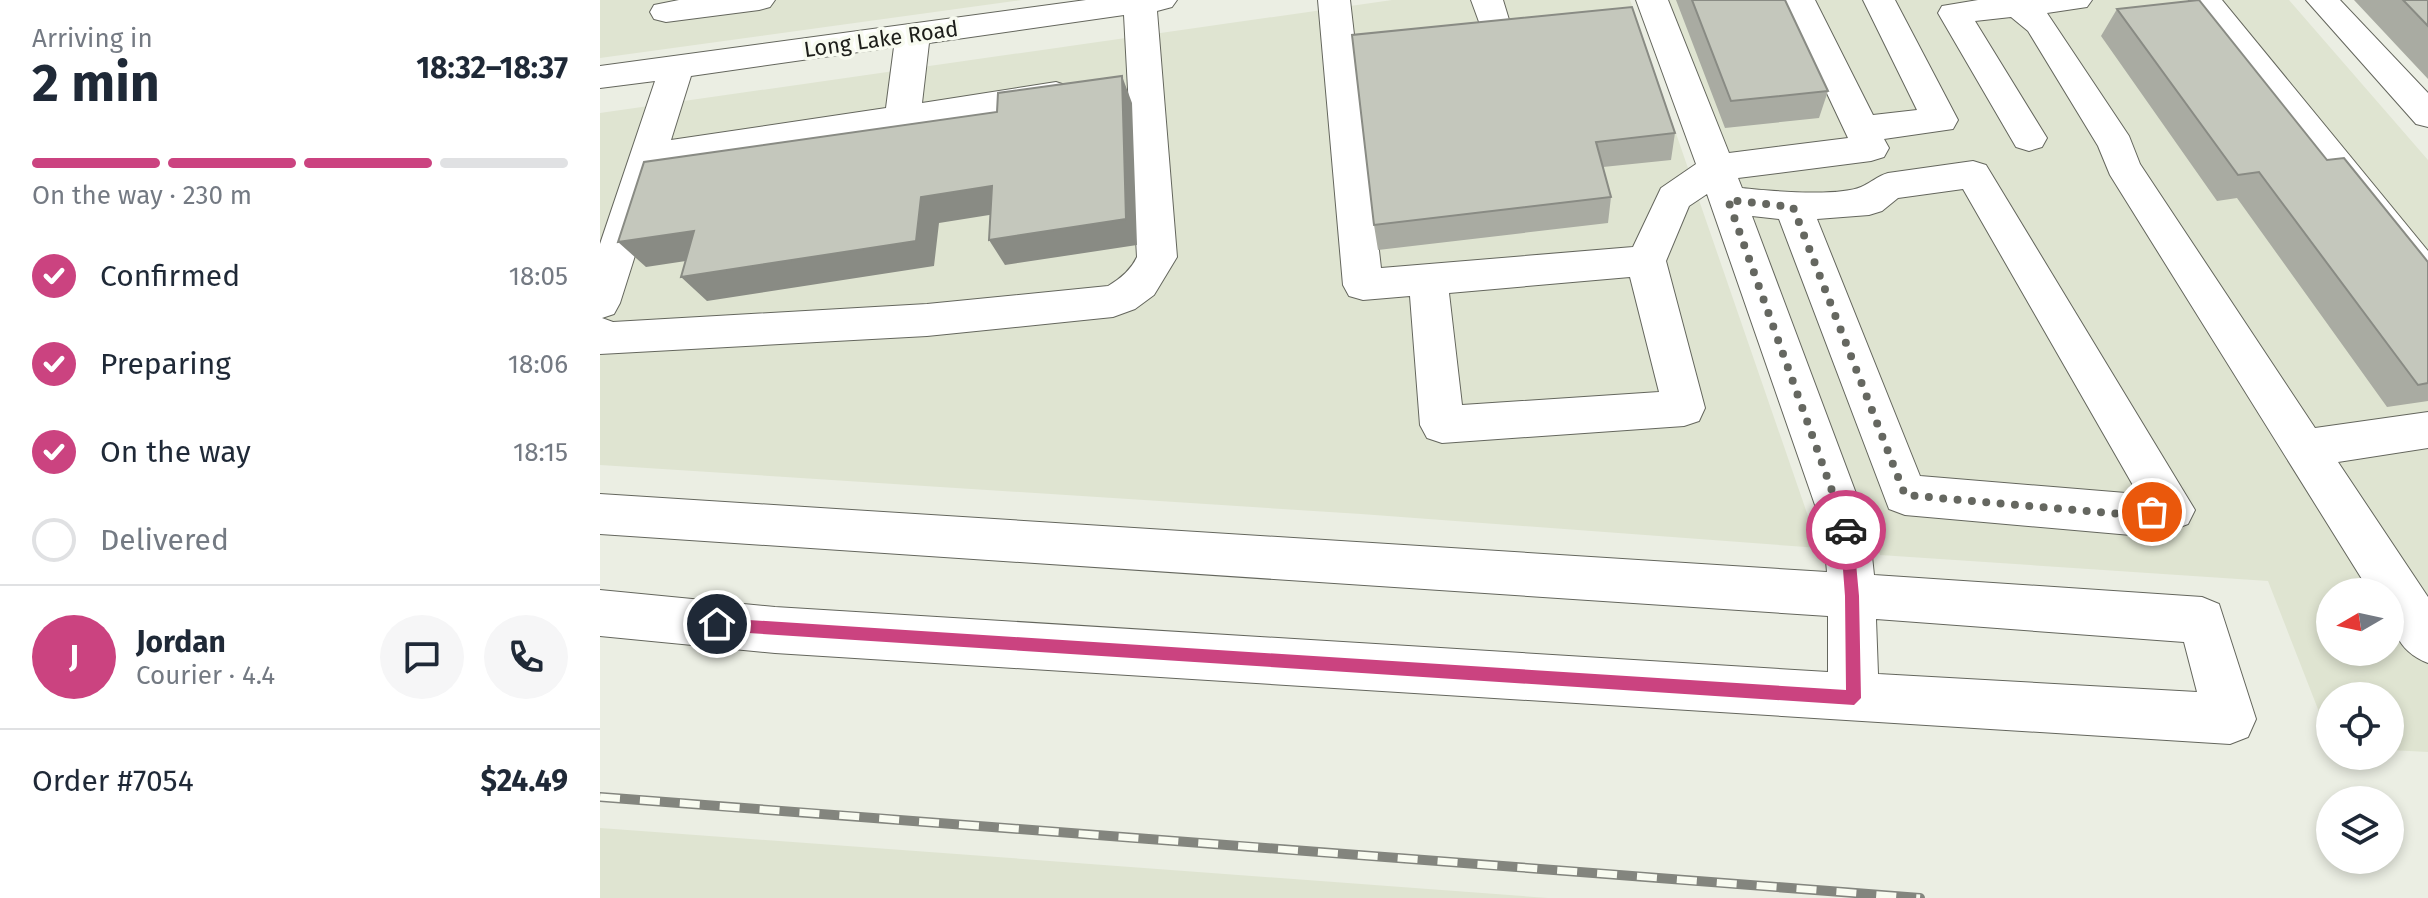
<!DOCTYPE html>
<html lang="en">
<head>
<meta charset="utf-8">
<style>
  body { margin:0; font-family:"Fira Sans",sans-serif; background:#f6f6f7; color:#1f2937; height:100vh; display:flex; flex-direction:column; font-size:30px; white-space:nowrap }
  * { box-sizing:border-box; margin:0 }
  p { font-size:26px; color:#747a83 }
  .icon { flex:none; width:44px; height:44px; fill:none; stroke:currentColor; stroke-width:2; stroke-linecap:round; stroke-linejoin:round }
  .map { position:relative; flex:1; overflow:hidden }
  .panel { display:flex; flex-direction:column; background:#fff; width:600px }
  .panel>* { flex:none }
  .needle { width:52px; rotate:261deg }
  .tools { position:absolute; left:1716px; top:578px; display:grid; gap:16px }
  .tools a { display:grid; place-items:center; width:88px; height:88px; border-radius:50%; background:#fff; box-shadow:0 4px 12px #0003; font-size:40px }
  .pin { position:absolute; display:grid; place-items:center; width:68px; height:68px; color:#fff; margin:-34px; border:4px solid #fff; border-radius:50%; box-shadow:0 2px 8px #0007 }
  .courier { position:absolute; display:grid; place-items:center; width:80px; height:80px; margin:-40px; border:6px solid #cb4380; border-radius:50%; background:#fff; color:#222; box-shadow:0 2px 10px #0007 }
  .overview em { font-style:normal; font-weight:700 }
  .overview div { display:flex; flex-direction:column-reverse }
  .overview { display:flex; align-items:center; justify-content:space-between; height:136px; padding:0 32px }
  h1 { font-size:52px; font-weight:700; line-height:60px }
  .bar { display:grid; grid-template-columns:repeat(4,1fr); gap:12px 8px; align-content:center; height:96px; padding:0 32px }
  .bar i { height:10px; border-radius:6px; background:#e0e1e3 }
  .bar .active { background:#cb4380 }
  .bar p { grid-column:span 4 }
  .line { display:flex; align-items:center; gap:20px; padding:0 32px; border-top:2px solid #e0e1e3 }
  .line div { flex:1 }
  .round { display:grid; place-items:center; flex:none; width:84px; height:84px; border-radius:42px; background:#f6f6f7 }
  ol { padding:0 32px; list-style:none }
  li { display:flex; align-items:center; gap:24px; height:88px }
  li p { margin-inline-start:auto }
  li .icon { padding:8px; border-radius:50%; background:#cb4380; color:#fff; stroke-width:4 }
  li:last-child { color:#747a83 }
  li i { width:44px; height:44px; border:4px solid #e0e1e3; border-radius:50% }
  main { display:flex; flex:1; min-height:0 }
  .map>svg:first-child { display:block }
</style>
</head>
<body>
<main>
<section class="panel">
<div class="overview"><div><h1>2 min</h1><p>Arriving in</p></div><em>18:32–18:37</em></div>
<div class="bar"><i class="active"></i><i class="active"></i><i class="active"></i><i></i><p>On the way · 230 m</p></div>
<ol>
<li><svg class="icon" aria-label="check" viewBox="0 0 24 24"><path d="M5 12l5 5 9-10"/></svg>Confirmed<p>18:05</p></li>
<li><svg class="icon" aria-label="check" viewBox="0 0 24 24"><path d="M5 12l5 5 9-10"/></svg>Preparing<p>18:06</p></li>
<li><svg class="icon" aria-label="check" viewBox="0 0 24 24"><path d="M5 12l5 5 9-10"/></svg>On the way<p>18:15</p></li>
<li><i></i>Delivered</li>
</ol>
<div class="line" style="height:144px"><b class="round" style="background:#cb4380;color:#fff">J</b><div><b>Jordan</b><p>Courier · 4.4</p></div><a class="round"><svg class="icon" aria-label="chat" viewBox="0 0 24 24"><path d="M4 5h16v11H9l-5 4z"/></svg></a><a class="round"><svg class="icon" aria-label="phone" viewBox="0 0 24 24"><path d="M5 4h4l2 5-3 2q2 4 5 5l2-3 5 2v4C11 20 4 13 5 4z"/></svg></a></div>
<div class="line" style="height:104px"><div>Order #7054</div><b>$24.49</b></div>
</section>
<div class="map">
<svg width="1828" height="898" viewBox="0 0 1828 898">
  <rect width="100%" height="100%" fill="#ebeee3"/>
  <!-- built -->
  <path fill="#dfe4d1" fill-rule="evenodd" d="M0,0H422L0,58Z
    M792,0H1030L1219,548L761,514L0,465V113Z
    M1064,0H1689L1828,160V752L1790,750V696H1730V740L1668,581L1280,555ZM1730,592H1790V652H1730Z
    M0,828L343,853L948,898H0Z"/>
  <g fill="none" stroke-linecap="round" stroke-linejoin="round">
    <!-- minor casing -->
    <g stroke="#64665d" stroke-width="2">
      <path id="minor" d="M79,0H175L170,7L159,10L66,22L54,19L50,12L54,5Z
        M486,0H577L572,7L557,11L577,257L554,295L535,309L513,317L327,336L0,354V244L55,81L0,88V66ZM524,15L537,257C531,270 520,279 508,286L327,304L13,322L2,318L14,314L20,303L63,167L468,102L473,94L468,86L456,82L322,103L329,43ZM294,47L286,108L71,140L91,76Z
        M718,0H750L781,268L1033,247L1061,188L1096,164L1036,0H1068L1129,153L1248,138L1183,0H1215L1273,115L1317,110L1263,0H1295L1358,120L1353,129L1284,139L1289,148L1284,157L1271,161L1138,178L1142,188C1168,191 1238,197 1261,187C1271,183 1277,176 1288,173L1373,161L1386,165L1595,510L1588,524L1572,530L1531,535L1305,515L1289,509L1179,219L1152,216L1269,528L1274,575L1602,597L1619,604L1656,719L1648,737L1630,744L175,653L0,636V590L175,607L1228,672V616L0,534V494L1227,572L1223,528L1107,194L1089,206L1066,261L1105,408L1099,421L1084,426L842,443L827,438L820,425L810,296L763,300L749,296L743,285ZM1363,189L1538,494L1320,476L1217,219L1269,215L1282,211L1298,198ZM1030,277L1059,392L862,405L849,293ZM1276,619L1584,642L1597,692L1278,674Z
        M871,0H903L910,23L906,30L894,34L882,30Z
        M1378,0H1492L1487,7L1447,13L1529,136L1540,164L1715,428L1828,412V448L1738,462L1828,597V663C1795,650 1790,625 1790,592H1770L1510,175L1498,146L1428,31L1411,17L1375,21L1447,138L1442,147L1429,151L1416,147L1338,13L1342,6Z
        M1589,0H1622L1828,251V294L1814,290Z
        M1706,0H1740L1828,93V127L1816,124Z"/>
    </g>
    <!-- minor -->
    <use href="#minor" fill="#fff" fill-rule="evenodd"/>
    <!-- rail casing -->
    <g stroke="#83857e" stroke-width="10">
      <path id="rail" d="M0,797L1320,898"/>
    </g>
    <!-- rail -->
    <use href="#rail" stroke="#f8fbf0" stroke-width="7" stroke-dasharray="20" stroke-linecap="butt"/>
  </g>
  <!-- wall -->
  <path fill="#a9aba2" d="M1076,0H1185L1228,91L1219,118L1125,128Z
    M1754,0H1828V79Z
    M1517,9L1727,160L1828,262V401L1787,407L1637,198L1617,201L1501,36Z
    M752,35L1075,133L1071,160L1003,167L1011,197L1008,223L778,250L774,225Z"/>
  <!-- shaded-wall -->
  <path fill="#898b84" d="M522,76L532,103L537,245L405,265L389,240Z
    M392,186L408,212L339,223L334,266L107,301L81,277L321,197Z
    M94,231L119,256L46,267L18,242Z"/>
  <!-- building -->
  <path fill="#c4c7bc" stroke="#898b84" stroke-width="2" d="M1092,0H1185L1228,91L1131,101Z
    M1599,0L1727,160L1744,158L1828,262V383L1818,385L1659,172L1638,175L1517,9Z
    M1803,0H1828V26Z
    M1032,7L1075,133L996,142L1011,197L774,225L752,35Z
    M522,76L526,219L389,240L392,186L321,197L316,241L81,277L94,231L18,242L44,162L397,112L398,93Z"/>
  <!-- route -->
  <path fill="#cb4380" d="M1246,524L1253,530L1259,596L1261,698L1254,705L117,631L110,624L117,618L1246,690L1245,596L1240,530Z"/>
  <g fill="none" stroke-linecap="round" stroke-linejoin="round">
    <!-- done -->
    <path stroke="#656760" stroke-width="8" stroke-dasharray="0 14.4" d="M1246,530L1128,200L1193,207L1305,495L1531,515L1552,512"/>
  </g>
  <g text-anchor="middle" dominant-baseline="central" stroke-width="7" stroke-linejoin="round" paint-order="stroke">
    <!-- far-street labels -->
    <g font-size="22" fill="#1d1e1a" stroke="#f8fbf0">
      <text transform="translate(281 39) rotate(-8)">Long Lake Road</text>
    </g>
  </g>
</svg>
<div class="tools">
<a><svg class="needle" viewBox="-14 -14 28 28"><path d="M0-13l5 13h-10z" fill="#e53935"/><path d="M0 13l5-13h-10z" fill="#747a83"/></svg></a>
<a><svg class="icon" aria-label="locate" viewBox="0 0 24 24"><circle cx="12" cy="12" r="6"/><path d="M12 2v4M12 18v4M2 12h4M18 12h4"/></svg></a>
<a><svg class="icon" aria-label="layers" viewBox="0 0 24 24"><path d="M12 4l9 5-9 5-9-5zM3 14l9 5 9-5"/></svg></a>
</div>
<div class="pin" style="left:1552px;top:512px;background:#ea580c"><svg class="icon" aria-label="bag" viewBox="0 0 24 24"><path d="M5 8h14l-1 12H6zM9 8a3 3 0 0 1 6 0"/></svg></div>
<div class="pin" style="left:117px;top:624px;background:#1f2937"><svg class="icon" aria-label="home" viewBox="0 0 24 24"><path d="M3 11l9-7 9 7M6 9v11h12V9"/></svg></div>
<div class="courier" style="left:1246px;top:530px"><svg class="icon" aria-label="car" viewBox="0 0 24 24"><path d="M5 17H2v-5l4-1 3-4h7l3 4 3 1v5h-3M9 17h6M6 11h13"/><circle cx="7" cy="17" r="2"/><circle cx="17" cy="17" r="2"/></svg></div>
</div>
</main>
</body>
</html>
